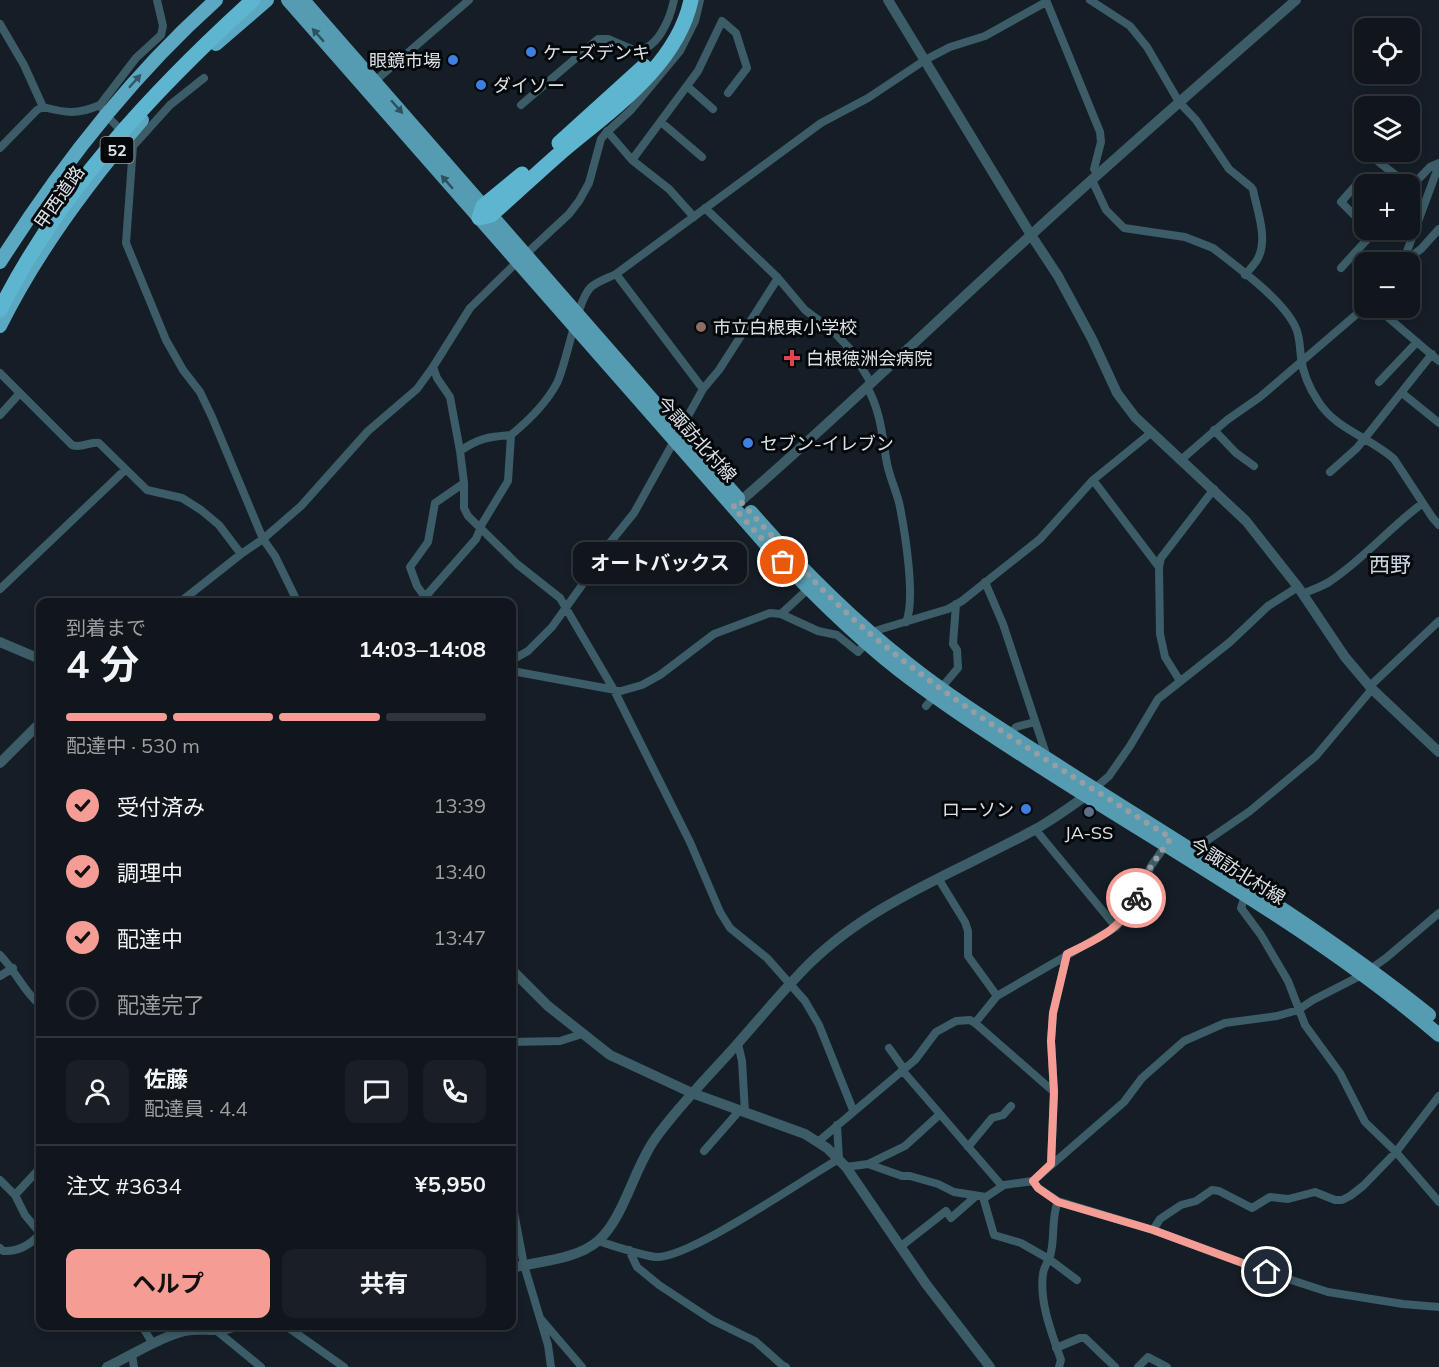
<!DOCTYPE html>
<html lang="ja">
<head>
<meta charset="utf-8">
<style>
  body { margin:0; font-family:Mulish,"Noto Sans JP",sans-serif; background:#191f25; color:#f1f3f6; height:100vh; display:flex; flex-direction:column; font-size:22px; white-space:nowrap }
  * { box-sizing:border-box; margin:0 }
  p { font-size:20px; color:#9c9fa3 }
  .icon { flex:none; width:33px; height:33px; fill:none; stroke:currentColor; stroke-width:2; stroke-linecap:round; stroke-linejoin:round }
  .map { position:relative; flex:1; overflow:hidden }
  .drawer { position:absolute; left:36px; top:598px; width:480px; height:732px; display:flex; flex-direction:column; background:#10161c; border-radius:12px; box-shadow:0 3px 9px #0003,0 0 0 2px #30353b }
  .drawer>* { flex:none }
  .fabs { position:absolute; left:1354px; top:18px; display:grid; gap:12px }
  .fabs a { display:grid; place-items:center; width:66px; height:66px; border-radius:12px; background:#10161c; box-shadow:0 3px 9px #0003,0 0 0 2px #30353b; font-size:30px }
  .pin { position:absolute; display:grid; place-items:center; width:51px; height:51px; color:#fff; margin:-26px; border:3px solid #fff; border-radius:50%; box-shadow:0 2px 6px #0007 }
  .courier { position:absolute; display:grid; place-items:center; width:60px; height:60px; margin:-30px; border:4px solid #f59c94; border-radius:50%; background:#fff; color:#222; box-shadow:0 2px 8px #0007 }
  .bubble { position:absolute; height:42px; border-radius:12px; background:#10161c; box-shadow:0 3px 9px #0003,0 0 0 2px #30353b; font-size:20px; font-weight:700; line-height:42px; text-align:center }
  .head em { font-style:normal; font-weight:700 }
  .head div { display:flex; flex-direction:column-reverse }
  .head { display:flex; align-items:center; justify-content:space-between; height:102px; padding:0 30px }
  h1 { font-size:39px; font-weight:700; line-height:45px }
  .bar { display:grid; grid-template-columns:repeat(4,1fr); gap:9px 6px; align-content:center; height:72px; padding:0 30px }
  .bar i { height:8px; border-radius:4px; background:#30353b }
  .bar .selected { background:#f59c94 }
  .bar p { grid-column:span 4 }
  .line { display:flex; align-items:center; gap:15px; padding:0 30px; border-top:2px solid #30353b }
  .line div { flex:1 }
  .round { display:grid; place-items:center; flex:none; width:63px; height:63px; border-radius:12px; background:#191f25 }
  ol { padding:0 30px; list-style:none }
  li { display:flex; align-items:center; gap:18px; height:66px }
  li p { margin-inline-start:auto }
  li .icon { padding:6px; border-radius:50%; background:#f59c94; color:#111; stroke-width:4 }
  li:last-child { color:#9c9fa3 }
  li i { width:33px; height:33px; border:3px solid #30353b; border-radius:50% }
  .primary-button { display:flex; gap:12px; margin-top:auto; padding:12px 30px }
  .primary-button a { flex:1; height:69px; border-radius:12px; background:#f59c94; color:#111; font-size:24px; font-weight:700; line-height:69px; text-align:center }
  .primary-button a+a { background:#191f25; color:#f1f3f6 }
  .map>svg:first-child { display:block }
</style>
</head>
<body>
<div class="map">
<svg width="1439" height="1367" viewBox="0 0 1439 1367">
  <rect width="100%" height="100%" fill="#151e26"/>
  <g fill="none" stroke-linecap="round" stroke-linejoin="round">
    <!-- minor -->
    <path stroke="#3c5c67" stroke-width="8" d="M1046,0L1100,132L1101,142L1094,169L1098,174
      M1090,0L1130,26L1147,47L1179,102L1196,120L1229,169L1251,187
      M0,24L24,65L43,107C66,113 77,115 100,105C108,121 124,130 133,146L126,243L166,340L183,370L200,392L212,417L263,539L275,556L298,603
      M375,81L469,0
      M687,86L713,109
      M100,105L136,58L161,35L163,26L157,0
      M521,105L598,39H608L636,51C658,49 670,19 674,0
      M661,122L702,157
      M607,131L632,160L669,189L694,217
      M133,146L170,105L204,78
      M0,148L37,110L43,107
      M1366,152L1407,184
      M632,160L698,71L722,21L736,33L747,68L728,93
      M1092,180L1106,210L1124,228L1185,237L1213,248C1237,267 1287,302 1297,331C1300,340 1300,349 1301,358C1303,373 1310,389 1318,401C1336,430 1370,437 1394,459L1432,517L1439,525
      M1410,188L1430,167L1439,163
      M1365,189L1358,183L1341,202L1365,226
      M705,208L778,278L805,310L833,331L851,350L871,383
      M525,255L569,214L579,201L589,183L601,139L606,133L631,110L680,51L695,21L700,0
      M1405,261L1421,249L1439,229
      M1403,262L1439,165
      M1341,268L1373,233L1369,230
      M616,274L703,389
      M1245,275C1249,270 1254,265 1257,260C1269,240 1257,210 1253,190
      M1377,308L1439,361
      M0,373L72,445C82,449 89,441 99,443L147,490L182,498L201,510L219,525L241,554
      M1379,382L1417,342
      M867,387C880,410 882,433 886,458C888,475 897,491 900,507C905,533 916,600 906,622
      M1402,393L1439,423
      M0,415L20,393
      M1214,430L1236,453L1254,466
      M460,451C479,438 488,437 511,435
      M1182,459L1227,420L1260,397L1365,307
      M1330,472L1357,448L1432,354
      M1093,480L1159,567
      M464,483V508L468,516L517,564L560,598L614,690L690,842L720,912L730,928L767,958L805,1001L819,1025L853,1110
      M985,582L1003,624L1048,760
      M0,589L125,470
      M1303,594C1311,590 1321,587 1329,582C1363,560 1390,527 1423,503
      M425,597L417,586L410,567L428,542L435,503L464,483L460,451L450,397L437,378L433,367
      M179,603L241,554L263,539L301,506L368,431L417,389L433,367L470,308L517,262
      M422,603L425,597L476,539L482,524L508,481L511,435C528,421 546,404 557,383C567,362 577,300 591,287C598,281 608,278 616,274L821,123L868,98L925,60L950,47L985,36L1046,2
      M781,614L808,589
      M512,660L528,651L552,627L580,588L604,550L634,513L703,389L719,370L778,278
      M512,671L621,691L642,685L660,675L714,634L770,613L781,614L818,631L837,635L858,652L878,630L948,609L962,601L1040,539L1093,480L1152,432
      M1180,681L1165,657L1160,634L1159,567L1161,558L1214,489
      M1370,686L1439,621
      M926,706L958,668L957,650L953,644L956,604
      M1010,736L1016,727L1035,722
      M1094,789L1109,776L1130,746L1158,699L1230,642L1268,606L1298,587
      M1035,829L1116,927
      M1192,851L1250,811L1316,756L1372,689
      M938,878L965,922L968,931V956L997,996
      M1245,896L1241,908L1261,935L1288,981L1305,1025L1340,1073L1365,1122L1396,1152L1439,1202
      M0,955C15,970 24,992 40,1005
      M0,976L13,968
      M975,1023L997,996L1116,927L1131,908L1151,866L1168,842
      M512,1042L560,1041L582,1034
      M738,1044L742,1061L745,1112
      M889,1048L904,1069
      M902,1070L1002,1186
      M819,1141L915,1060L936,1032L956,1021L970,1020L975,1023L1054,1092
      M968,1147L992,1118L1003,1115L1011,1106
      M704,1151L740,1110
      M868,1164L905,1146L939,1115
      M1051,1164L1054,1092L1051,1041L1053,1013L1067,954
      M846,1167L868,1164L902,1176H910L938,1184L954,1192L986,1197L1004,1185L1033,1181L1124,1102L1142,1078L1184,1041L1225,1023L1277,1016L1298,1010L1313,1000L1362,975L1386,958L1439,913
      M0,1180L15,1195L25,1215L40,1233
      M1033,1181L1038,1188L1058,1201L1153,1230L1267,1272L1328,1292L1403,1304L1439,1307
      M15,1195L40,1168
      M983,1197L994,1235L1021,1243L1049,1259L1077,1280
      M1058,1201C1051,1219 1055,1235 1051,1252C1050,1260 1044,1265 1043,1274C1039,1302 1052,1334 1061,1360L1059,1367
      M512,1202L524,1265L548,1345L551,1367
      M1153,1230L1160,1219L1181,1205L1196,1201L1212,1190L1219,1191L1252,1208L1270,1197L1288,1199L1315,1192L1335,1200H1342L1350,1196L1363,1186L1396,1152L1439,1096
      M598,1241C611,1245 643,1256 656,1257C691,1258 803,1179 839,1159L837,1125
      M900,1247L946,1211L951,1218L976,1196
      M0,1248L3,1251C18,1252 30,1245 40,1234
      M629,1250L637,1267L659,1285L712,1320L755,1341L782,1365L786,1367
      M540,1318L582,1367
      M142,1326L153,1344
      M286,1326L344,1367
      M217,1331L261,1367
      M1056,1348L1080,1338H1085L1115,1367
      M132,1355L134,1367
      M1138,1367L1148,1357L1167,1367"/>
    <!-- tertiary -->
    <path stroke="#3c5c67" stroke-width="10" d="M888,0L1031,235L1058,276L1092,339L1117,393L1135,417L1246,521L1298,587L1345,657L1372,689L1439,752
      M736,505C837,418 932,325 1031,235C1118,155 1207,78 1296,0
      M0,642L40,659
      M0,763L40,723
      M512,970L548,1006L610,1055L692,1093L805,1134L827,1148L846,1167L926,1284L990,1367
      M512,1268C538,1261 576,1260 598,1241C624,1218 634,1168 655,1139C680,1104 711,1074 739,1042C762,1016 784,989 809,964C872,902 957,872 1034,830C1054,819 1073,805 1091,792
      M107,1367C132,1355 158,1338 185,1331C202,1327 219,1334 236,1326"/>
    <!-- primary -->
    <path stroke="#559cb2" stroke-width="14" d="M288,0L770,549C811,591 852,633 899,670C944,705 992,736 1041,767C1173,852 1320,933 1439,1035
      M303,0L738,498
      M751,512C799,567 850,618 907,663C952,699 1001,729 1049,760C1178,843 1310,920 1429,1015"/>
    <!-- trunk -->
    <path stroke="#5aa8c1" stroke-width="14" d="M216,44L267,0
      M0,262C61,166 131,76 216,0
      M0,326C37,251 88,183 142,120"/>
    <!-- motorway -->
    <path stroke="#5eb5d0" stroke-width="15" d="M559,143L644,66
      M479,218L491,215C514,195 536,174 559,154C608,112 677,67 691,0
      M479,218L483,206L522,174"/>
    <!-- motorway-bridge -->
    <path stroke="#5eb5d0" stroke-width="15" d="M0,310C60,190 155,89 253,0"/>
  </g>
  <!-- one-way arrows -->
  <defs><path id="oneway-solid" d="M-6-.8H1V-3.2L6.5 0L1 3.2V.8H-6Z" transform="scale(1.5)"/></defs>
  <g fill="#2d525e">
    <use href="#oneway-solid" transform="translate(318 35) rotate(-131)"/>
    <use href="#oneway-solid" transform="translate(397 107) rotate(49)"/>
    <use href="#oneway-solid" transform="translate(447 182) rotate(-131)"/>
  </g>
  <use fill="#305866" href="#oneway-solid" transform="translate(135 81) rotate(-48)"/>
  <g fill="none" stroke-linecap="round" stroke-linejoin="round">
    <!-- done -->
    <path stroke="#969da3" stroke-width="6" stroke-dasharray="0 10.8" d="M783,562L733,507L740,501C783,548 825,596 874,637C966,714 1070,774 1171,838L1151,866L1136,898"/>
    <!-- route -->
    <path stroke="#f59c94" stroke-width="8" d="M1136,898C1121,930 1097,939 1067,954L1053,1013L1051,1041L1054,1092L1051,1164L1033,1181L1038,1188L1058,1202L1153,1230L1267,1272"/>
  </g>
  <!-- markers -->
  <g fill="#3f7fe0" stroke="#05080b" stroke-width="2">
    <circle cx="531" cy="52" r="6"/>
    <circle cx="453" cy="60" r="6"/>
    <circle cx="481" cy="85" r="6"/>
    <circle cx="748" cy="443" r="6"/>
    <circle cx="1026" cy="809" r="6"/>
  </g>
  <circle fill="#8d6e63" stroke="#05080b" stroke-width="2" cx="701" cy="327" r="6"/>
  <path fill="#e0444e" stroke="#05080b" stroke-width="2" d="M789 349h6v6h6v6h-6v6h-6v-6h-6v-6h6z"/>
  <circle fill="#5c6f8a" stroke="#05080b" stroke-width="2" cx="1089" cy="812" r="6"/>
  <g text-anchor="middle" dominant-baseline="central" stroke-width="6" stroke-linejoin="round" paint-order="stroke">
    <!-- shield labels -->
    <rect fill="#05080b" stroke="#9ba1a5" stroke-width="1.5" x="100.5" y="137" width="33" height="26" rx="4.5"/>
    <g font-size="16" font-weight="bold" fill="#dbe2e7">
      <text x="117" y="150">52</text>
    </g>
    <!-- poi labels -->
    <g font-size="18" fill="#dbe2e7" stroke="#05080b" text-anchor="start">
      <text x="543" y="52">ケーズデンキ</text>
      <text x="441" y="60" text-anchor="end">眼鏡市場</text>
      <text x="493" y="85">ダイソー</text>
      <text x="713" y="327">市立白根東小学校</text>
      <text x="806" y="358">白根徳洲会病院</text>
      <text x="760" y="443">セブン-イレブン</text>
      <text x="1014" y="809" text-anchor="end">ローソン</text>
      <text x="1089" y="832" text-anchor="middle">JA-SS</text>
    </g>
    <!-- street labels -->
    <g font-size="18" fill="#dbe2e7" stroke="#05080b">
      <text transform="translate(59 197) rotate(-55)">甲西道路</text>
      <text transform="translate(697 439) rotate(48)">今諏訪北村線</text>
      <text transform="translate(1238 871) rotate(32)">今諏訪北村線</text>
    </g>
    <!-- quarter labels -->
    <g font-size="21" fill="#ccd8e3" stroke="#05080b">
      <text x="1390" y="564">西野</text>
    </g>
  </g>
</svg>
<div class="fabs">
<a><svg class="icon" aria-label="locate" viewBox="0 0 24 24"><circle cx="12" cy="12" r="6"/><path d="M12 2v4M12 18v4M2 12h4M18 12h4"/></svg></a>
<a><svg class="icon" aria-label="layers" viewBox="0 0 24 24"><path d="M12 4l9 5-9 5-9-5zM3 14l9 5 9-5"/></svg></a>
<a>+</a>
<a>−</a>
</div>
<div class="pin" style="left:783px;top:562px;background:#ea580c"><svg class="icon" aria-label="bag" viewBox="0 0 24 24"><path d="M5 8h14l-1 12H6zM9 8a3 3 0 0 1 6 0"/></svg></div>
<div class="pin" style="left:1267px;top:1272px;background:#1f2937"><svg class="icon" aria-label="home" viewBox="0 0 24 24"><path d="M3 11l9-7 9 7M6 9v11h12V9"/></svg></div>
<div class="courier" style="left:1136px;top:898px"><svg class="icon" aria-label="bike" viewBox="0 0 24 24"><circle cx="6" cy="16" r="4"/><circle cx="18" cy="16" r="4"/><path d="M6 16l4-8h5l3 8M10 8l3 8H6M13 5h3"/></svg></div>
<div class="bubble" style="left:573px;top:542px;width:174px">オートバックス</div>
<section class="drawer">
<div class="head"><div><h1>4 分</h1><p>到着まで</p></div><em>14:03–14:08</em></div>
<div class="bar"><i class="selected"></i><i class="selected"></i><i class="selected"></i><i></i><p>配達中 · 530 m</p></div>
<ol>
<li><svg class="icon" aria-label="check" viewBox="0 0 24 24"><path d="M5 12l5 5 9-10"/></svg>受付済み<p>13:39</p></li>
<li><svg class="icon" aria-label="check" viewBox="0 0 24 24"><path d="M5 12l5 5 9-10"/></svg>調理中<p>13:40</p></li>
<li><svg class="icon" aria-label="check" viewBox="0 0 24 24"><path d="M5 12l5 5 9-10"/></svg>配達中<p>13:47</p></li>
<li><i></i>配達完了</li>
</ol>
<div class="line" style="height:108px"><a class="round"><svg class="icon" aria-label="person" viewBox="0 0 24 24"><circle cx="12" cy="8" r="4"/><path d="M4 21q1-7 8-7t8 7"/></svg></a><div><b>佐藤</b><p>配達員 · 4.4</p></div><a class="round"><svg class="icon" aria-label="chat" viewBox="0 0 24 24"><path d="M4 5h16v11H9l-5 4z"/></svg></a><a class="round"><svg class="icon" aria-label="phone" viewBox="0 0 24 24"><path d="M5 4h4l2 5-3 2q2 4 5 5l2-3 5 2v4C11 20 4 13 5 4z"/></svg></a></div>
<div class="line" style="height:78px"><div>注文 #3634</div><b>¥5,950</b></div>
<div class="primary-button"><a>ヘルプ</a><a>共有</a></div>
</section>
</div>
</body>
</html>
